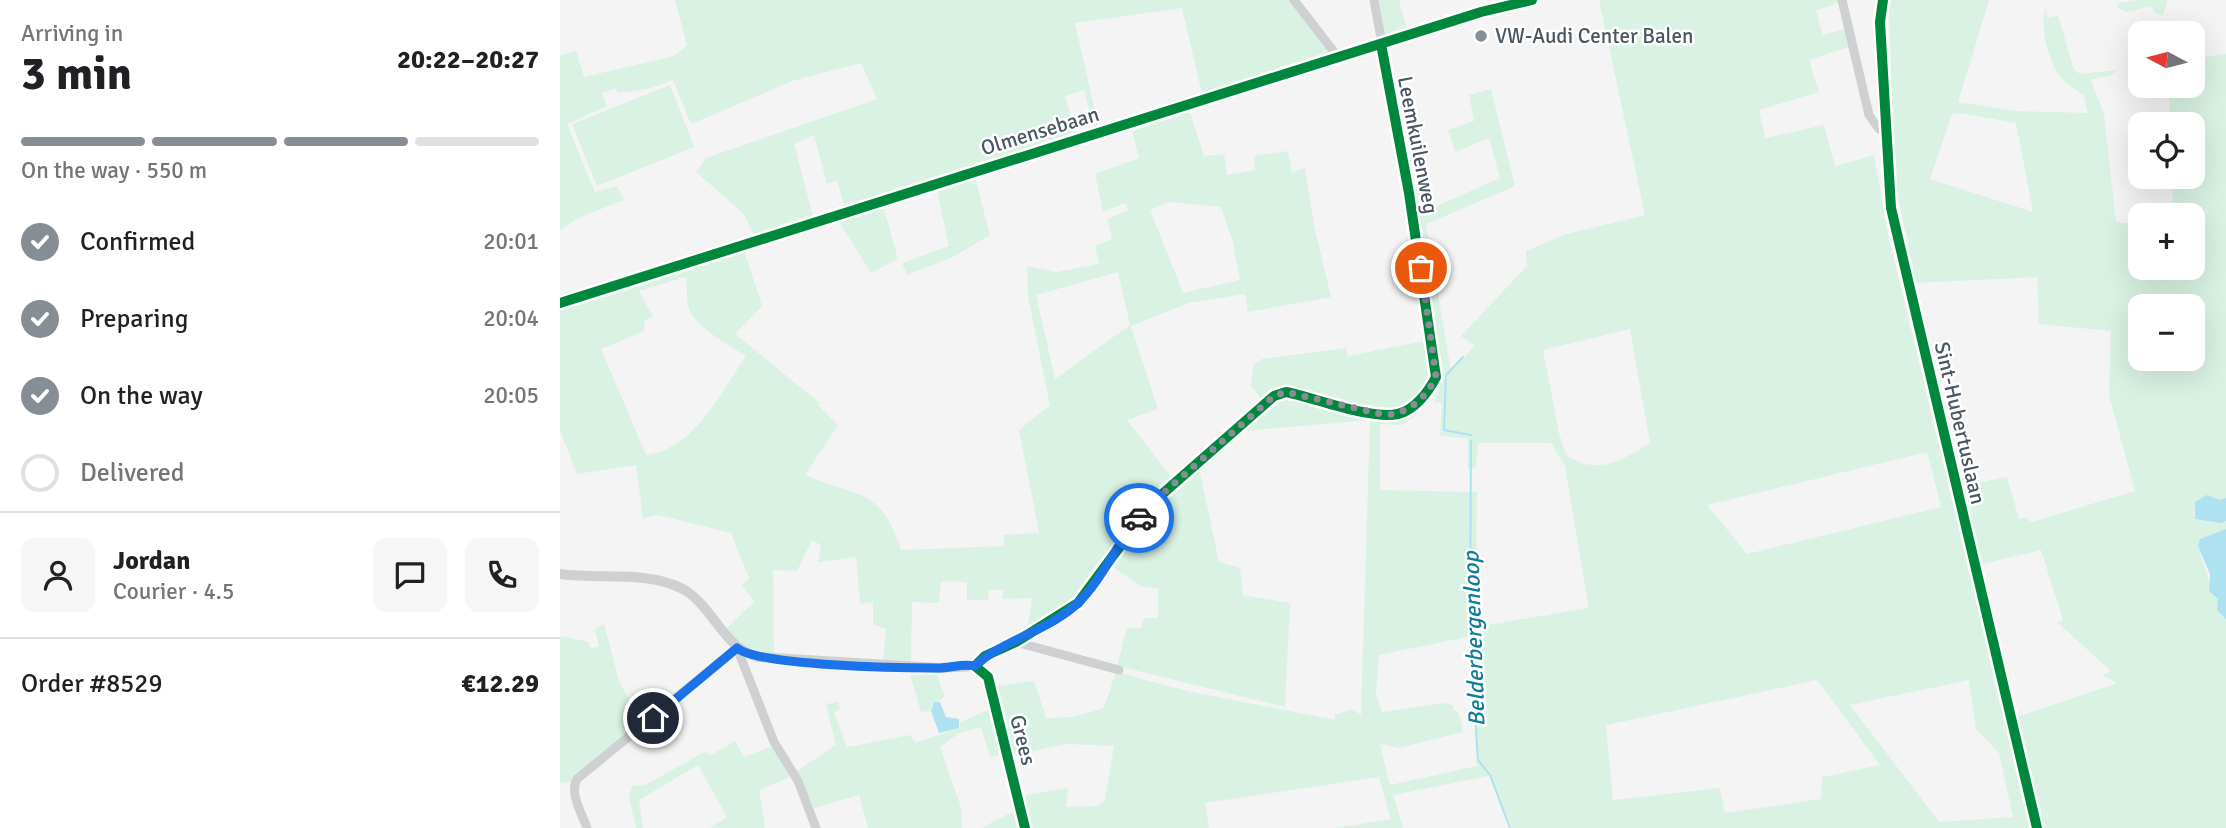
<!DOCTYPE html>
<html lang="en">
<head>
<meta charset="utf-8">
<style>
  body { margin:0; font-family:Signika,sans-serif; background:#f6f6f6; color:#202124; height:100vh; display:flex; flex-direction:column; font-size:26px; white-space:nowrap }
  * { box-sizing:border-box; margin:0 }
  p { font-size:23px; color:#757577 }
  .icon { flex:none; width:38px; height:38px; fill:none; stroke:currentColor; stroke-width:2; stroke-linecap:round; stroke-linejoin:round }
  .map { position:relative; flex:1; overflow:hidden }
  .details { display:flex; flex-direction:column; background:#fff; width:560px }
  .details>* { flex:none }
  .needle { width:46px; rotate:277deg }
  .controls { position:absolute; left:1568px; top:21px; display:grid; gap:14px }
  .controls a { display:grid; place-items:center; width:77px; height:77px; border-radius:14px; background:#fff; box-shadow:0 7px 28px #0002; font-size:35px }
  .pin { position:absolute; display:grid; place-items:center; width:60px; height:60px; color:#fff; margin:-30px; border:4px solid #fff; border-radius:50%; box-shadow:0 2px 7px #0007 }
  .courier { position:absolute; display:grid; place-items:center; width:70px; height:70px; margin:-35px; border:5px solid #1a73e8; border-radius:50%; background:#fff; color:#222; box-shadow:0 2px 9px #0007 }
  .head em { font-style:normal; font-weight:700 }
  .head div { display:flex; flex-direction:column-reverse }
  .head { display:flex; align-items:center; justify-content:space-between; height:119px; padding:0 21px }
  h1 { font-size:46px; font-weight:700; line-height:52px }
  .bar { display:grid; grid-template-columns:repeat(4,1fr); gap:10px 7px; align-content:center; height:84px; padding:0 21px }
  .bar i { height:9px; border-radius:5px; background:#e0e0e0 }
  .bar .current { background:#868d94 }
  .bar p { grid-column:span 4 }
  .line { display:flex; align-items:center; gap:18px; padding:0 21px; border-top:2px solid #e0e0e0 }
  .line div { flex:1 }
  .round { display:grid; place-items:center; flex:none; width:74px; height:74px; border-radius:14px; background:#f6f6f6 }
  ol { padding:0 21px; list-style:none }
  li { display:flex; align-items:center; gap:21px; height:77px }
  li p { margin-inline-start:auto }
  li .icon { padding:7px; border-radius:50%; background:#868d94; color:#fff; stroke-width:4 }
  li:last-child { color:#757577 }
  li i { width:38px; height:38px; border:4px solid #e0e0e0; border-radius:50% }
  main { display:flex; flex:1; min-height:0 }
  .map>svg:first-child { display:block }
</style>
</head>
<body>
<main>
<section class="details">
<div class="head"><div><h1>3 min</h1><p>Arriving in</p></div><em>20:22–20:27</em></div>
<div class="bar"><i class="current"></i><i class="current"></i><i class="current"></i><i></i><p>On the way · 550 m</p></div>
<ol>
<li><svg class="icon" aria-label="check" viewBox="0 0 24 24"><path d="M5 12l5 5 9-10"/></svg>Confirmed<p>20:01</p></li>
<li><svg class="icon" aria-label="check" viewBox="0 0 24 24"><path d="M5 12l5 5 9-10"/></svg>Preparing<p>20:04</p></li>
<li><svg class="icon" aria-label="check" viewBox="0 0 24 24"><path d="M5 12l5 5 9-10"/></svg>On the way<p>20:05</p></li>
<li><i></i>Delivered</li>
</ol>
<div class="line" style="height:126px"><a class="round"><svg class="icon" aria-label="person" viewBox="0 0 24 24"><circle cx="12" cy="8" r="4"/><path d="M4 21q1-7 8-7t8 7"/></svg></a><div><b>Jordan</b><p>Courier · 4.5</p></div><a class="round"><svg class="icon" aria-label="chat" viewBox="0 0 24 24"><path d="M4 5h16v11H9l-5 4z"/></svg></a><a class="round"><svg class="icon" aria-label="phone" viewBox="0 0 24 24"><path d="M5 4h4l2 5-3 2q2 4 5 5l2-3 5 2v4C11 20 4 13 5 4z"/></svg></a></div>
<div class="line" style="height:91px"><div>Order #8529</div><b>€12.29</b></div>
</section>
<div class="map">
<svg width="1666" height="828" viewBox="0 0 1666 828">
  <rect width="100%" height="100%" fill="#f4f4f4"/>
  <!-- green -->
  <path fill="#d9f2e3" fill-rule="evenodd" d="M115,0H733L774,52L642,94L622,8L515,23L538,125L534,126L524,90L505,96L516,133L487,141L489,145L285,210L277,180L267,184L254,135L234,144L253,216L194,235L184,214L136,172L146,158L317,99L301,63L232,81L131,124L113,80L88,89L58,93L55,88L42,93L47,106L7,124L35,192L57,186L64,200L18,218L0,230V55L16,51L24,77L114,56L127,45Z
    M819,0H839L847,30L824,36Z
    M1039,0H1277L1278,3L1256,11L1263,35L1285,29L1289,47L1249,60L1259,92L1199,110L1205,138L1264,125L1275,166L1314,155L1328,234L1472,828H952L929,776L833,795L843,828H774L831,819L819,777L645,803L649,828H471L463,796L508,788L506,807L538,806L545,800L554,746L507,744L452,755L436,686L474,681L486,718L514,717L544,708L556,672L627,691L775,720V715L792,709L801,715L810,420L685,431L640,472L659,562L680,568L683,595L730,603L725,707L557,666L567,628H581L584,618H598V589L581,586L550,565L595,507L707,405L691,386L693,366L702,359L786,348L788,356L869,340C875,375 875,378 848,403L856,415L842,425L820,424V490L917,492L916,627L1029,608L1005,466L991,443H918L916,468L908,469V438L880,436L882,403L874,402L883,376L852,189L867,186L872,208L940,178L929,138L895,152L888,130L914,121L909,95L931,89L955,186L866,224L891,371L915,346L901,336L967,266L966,251L1003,235L1085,215ZM1070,329L1090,443C1060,461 1039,476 1006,455L999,433L983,350ZM1367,452L1381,507L1187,554L1147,505ZM912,636L918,725L915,726L917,766L830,785L820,744L839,748L903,732L898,711H894L893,705L883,703L822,712L816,693L819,655ZM1257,680L1320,765L1262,777L1261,799L1165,813L1160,788L1053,800L1046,725ZM1409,680L1416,729L1439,753L1453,817L1379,822L1290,705Z
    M1329,0H1429L1398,102L1454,111L1528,113L1524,95C1518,91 1510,87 1505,82C1490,69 1478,26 1486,7L1487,18L1498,16L1514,69L1520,74L1557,70L1551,75L1531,80L1544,114L1556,222L1580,225V268H1633V215H1613L1612,177H1633V124H1610L1609,86H1633V59L1666,54V498L1633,512L1635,519L1659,523L1666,521V529L1640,539C1637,559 1650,570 1649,591L1658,599L1666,619V828H1483L1457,717L1557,683L1542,675L1551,671L1497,622L1503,620L1481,550L1421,564L1402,486L1447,477L1459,519L1466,517L1471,522L1575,491L1549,395L1551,331L1479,324L1477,277L1356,283L1334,178ZM1400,113L1456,123L1473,212L1370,179L1392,114ZM1580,306H1633V359H1580Z
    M1577,0H1608L1603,15L1596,14L1591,6L1566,12L1558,8V3Z
    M110,85L134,147L37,186L12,124Z
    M630,112L644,156L664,154L667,175L695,170L694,156L728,151L732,172L745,168L754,225L771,297L688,312L685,294L629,303L571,326L598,409L567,420L612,478L570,524L541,567L513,601L467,632L472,598L442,599L443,590H429L428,600H407V582L381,581L379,603L352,602L351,661L323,660L326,629L313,624V602L300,604L296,557L258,562L261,545L252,540L237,571L213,570L214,654L183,647L167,628L194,602L182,585L189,578L171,533L98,515L83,518L76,465L17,474L0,431V309L184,251L202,306L175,334L260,403L259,406L278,425L245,475C298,498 320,486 341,550L444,546V535L479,533L459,430L490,405L468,297L467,266L497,272L539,264L535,246L552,239L547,219L568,210L565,203L543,212L535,174L579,158L572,131ZM610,202L661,207L673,242L680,280L623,293L590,210ZM558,272L570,325L495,379L476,295ZM126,277C128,287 126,296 128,305C131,325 170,346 186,356C160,393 135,449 86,455L41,349L84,331L85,320L93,317L79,291Z
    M415,177L430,235L393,257L347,275L342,263L389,246L377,191Z
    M323,206L338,259L311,273L278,220Z
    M44,624L59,681L81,720L118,694L123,701L11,782L0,783V636L29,642L31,649L39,646L35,629Z
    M350,675H377L385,697L372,705L371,711L361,712Z
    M278,702L280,709L274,713L287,747L350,735L355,743L399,728L401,722L429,709L443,753L430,757L421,727L399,733L380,747L401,807L402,828H308L299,795L254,808L237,771L276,745L266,704Z
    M175,741L184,757L212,746L230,777L199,790L205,828H149L167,817L138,765L79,800L83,828H76L69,798L72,786L85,785L146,751L149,756Z
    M458,809L462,828H421Z"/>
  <!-- water -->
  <path fill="#aee2f0" d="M1647,495L1660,500L1666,498V521L1660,523L1635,519V502Z
    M1666,529V619L1657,610L1658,599L1649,591L1650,574L1638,546L1640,539Z
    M374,702H380L386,717L399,719V728L379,733L371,711Z"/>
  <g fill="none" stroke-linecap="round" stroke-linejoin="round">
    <!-- stream -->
    <path stroke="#aee2f0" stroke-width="2" d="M903,357L886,375L884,430L911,435
      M911,441L910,641L918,760L930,775L950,828"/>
    <!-- minor -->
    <path stroke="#ced0d2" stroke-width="9" d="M734,0L778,57
      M1282,0L1309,115L1319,129L1325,130
      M456,642L559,670
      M177,648L214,742L238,781L256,828
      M415,666L425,656L456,642L518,603L592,503L714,396L726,392L816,414H839L862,398L872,385L876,377V363L849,193L814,0
      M27,828C22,813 9,794 17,779L177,648"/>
    <!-- tertiary -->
    <path stroke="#ced0d2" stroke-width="10" d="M1323,0L1320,22L1331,208L1477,828
      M0,303L921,12L972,0
      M0,574C39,580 87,570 123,589C153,606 163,648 198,657L378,668L415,666L428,677L465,828"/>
    <!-- cycleway casing -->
    <g stroke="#fff" stroke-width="15">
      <path id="cycleway" d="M1323,0L1320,22L1331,208L1477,828
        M0,303L921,12L972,0
        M465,828L428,677L415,666L425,656L456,642L518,603L592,503L714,396L726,392C756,398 810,420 838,414C855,410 869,391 876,377L849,193L821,44"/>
    </g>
    <!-- cycleway -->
    <use href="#cycleway" stroke="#00873e" stroke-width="10"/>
  </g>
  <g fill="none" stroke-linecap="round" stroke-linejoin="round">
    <!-- done -->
    <path stroke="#868d94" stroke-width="7" stroke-dasharray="0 12.6" d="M579,518L592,503L714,396L726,392L825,415C849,413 866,398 876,377L861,268"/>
    <!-- route -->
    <path stroke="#1a73e8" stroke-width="9" d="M93,718L177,648C199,666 343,668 378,668C391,668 403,663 415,666C441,641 490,630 518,603C543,579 556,544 579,518"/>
  </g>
  <!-- markers -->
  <circle fill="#868d94" stroke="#fff" stroke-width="2.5" cx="921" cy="36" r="7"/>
  <g text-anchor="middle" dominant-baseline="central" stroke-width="5" stroke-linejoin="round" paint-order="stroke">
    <!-- poi labels -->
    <g font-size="21" fill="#4a5661" stroke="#fff" text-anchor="start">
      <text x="935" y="36">VW-Audi Center Balen</text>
    </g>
    <!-- street labels -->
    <g font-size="21" fill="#4a5661" stroke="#fff">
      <text transform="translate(480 131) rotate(-17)">Olmensebaan</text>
      <text transform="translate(858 145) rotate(79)">Leemkuilenweg</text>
      <text transform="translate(1400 423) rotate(77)">Sint-Hubertuslaan</text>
      <text transform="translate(463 740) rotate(76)">Grees</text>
    </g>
    <!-- water labels -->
    <g font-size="23" font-style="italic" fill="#0c7c9b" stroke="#fff">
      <text transform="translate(914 639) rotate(-92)">Belderbergenloop</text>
    </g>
  </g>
</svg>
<div class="controls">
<a><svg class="needle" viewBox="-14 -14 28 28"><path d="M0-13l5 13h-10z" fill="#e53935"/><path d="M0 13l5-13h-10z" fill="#757577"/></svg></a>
<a><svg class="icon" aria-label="locate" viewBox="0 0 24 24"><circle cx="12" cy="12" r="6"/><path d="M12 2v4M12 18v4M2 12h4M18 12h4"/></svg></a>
<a>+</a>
<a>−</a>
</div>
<div class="pin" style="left:861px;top:268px;background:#ea580c"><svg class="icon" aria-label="bag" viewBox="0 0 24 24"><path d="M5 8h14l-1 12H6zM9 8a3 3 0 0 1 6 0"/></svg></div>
<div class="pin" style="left:93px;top:718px;background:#1f2937"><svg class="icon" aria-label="home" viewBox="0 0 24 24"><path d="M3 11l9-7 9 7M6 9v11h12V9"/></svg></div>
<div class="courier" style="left:579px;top:518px"><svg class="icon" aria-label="car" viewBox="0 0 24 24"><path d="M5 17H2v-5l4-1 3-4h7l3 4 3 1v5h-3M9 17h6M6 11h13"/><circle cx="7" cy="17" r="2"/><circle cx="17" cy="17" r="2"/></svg></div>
</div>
</main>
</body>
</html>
